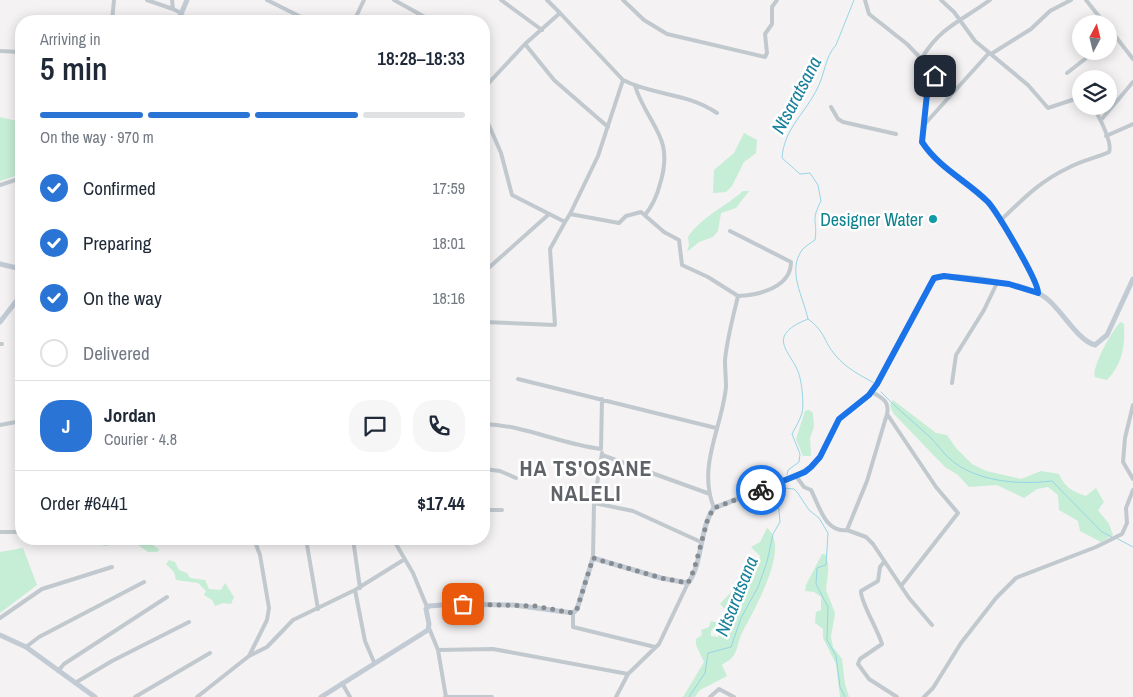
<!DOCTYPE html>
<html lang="en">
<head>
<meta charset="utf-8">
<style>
  body { margin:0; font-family:"Archivo Narrow",sans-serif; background:#f6f6f7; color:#1f2937; height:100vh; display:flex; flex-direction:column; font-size:19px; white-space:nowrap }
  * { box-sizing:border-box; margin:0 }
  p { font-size:16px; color:#747a83 }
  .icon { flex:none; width:28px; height:28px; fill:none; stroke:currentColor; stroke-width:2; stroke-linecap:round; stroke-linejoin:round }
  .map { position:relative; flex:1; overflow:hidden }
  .panel { position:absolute; left:15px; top:15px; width:475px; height:530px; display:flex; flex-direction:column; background:#fff; border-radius:20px; box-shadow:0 2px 12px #0003 }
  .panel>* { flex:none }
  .needle { width:32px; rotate:7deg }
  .tools { position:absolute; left:1072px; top:15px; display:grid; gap:10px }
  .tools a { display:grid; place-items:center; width:45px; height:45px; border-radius:50%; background:#fff; box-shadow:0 2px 12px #0003; font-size:25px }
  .pin { position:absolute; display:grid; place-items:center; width:42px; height:42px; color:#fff; margin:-21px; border-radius:10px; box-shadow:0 2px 8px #0006 }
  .courier { position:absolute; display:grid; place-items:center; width:50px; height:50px; margin:-25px; border:4px solid #1a73e8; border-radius:50%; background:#fff; color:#222; box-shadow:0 1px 6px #0007 }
  .overview em { font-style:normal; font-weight:600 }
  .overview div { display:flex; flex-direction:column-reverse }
  .overview { display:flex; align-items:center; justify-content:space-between; height:85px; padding:0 25px }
  h1 { font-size:32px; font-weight:600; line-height:38px }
  .bar { display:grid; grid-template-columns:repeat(4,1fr); gap:8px 5px; align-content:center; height:60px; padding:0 25px }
  .bar i { height:6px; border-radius:4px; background:#e0e1e3 }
  .bar .selected { background:#2a74d6 }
  .bar p { grid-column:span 4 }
  .line { display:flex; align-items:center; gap:12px; padding:0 25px; border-top:1px solid #e0e1e3 }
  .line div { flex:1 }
  .round { display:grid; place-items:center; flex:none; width:52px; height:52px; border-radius:20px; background:#f6f6f7 }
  ol { padding:0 25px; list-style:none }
  li { display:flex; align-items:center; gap:15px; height:55px }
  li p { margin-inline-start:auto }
  li .icon { padding:5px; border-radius:50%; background:#2a74d6; color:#fff; stroke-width:4 }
  li:last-child { color:#747a83 }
  li i { width:28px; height:28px; border:2px solid #e0e1e3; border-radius:50% }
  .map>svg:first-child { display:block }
</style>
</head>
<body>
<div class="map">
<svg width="1133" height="697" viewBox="0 0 1133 697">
  <rect width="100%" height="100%" fill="#f4f2f2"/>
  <!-- green -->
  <path fill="#c6edd5" d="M0,117L21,122V174L0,181Z
    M744,133L757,140L756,153L744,162L732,186L726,192L713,193L714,170L734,153Z
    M743,191H749L736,208L721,213L718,231L713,237L699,242L687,252L689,245L688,237C701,217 725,207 743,191Z
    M1121,322L1124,324C1125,346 1123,363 1107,380L1095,377C1091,368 1113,328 1121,322Z
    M893,400L936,433L947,435L956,448L972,464L986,471L1021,479L1041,471L1059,474C1064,487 1073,492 1086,496L1096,488L1104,502L1098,510L1109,524L1113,535L1101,542L1080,531L1078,521L1059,510L1058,495L1048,487L1037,489L1024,498L997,485L969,487L958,475L945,467L893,413L890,405Z
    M809,410L813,413L814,427L810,438L811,456H803L796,439L805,411Z
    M767,528C792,547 752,613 742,633C738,640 738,649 734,655C732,659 726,662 722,665L727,676L700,690L695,697H683L704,662L696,645V639L702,635L701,630L709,627L711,621L718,623L711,631V636L718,637L725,618L731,608H724L720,604L733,590L738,598L755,572L760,556L751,547L760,542Z
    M85,539L100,543L119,539H144L160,550L157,552H148L134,542H122L106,546L93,544Z
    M23,548L37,585L0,613V552Z
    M822,554H825C831,566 827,577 826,590L835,613L831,637L833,647L842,659L845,684L849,697H840L836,664L823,638V629L815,623L816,612L821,610V597L814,592L805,591L806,585Z
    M169,560L175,562L179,570L187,573L190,578L205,580L209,589L221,590L225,583L234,597L231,604L223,603L215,606L212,600L204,595L206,591L198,583L176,580L174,572L166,564Z"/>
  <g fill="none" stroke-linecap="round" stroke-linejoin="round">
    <!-- stream -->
    <path stroke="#96d5e6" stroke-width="1" d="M808,319C826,332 823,341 836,356C846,368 860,375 874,383
      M881,392C897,409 915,423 932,439C938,445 943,453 950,459C976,482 1019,485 1052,481L1102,532L1112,537
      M787,475L788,470L799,462L800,454L792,434C795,428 800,420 802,413C804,405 802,386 800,378C795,353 761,338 808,319C803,296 787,271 802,250C805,246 811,243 815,240C818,220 810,222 821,201L818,185L810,173L800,174L782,158C784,128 806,113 818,87C825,73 825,57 836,45L854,0
      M1116,538L1133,547
      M689,697L705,673L708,653L731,647L741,618L758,587L767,562L773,534L780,522L778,501L783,488L794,489L797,492L809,510L819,518L828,533L826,565L817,568L816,584L828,607L827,640L836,656L840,687L845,697"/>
    <!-- street -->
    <path stroke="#c1c9cf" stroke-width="4" d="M147,0L173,9
      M172,0L173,9L181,13
      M267,0L309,21
      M394,0L432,21
      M501,0L542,30
      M547,0L560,13
      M623,0L644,20L667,34L765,57L767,53L765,34L772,24V7L777,0
      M865,0L869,14L907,44L935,73L925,105L922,142C939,168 966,180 988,202C997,212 1039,282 1038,293
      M941,0L954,12L975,41L1028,85L1048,108L1081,97
      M1086,0L1105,24
      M180,15L196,21
      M112,21L114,0
      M354,21L364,0
      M1109,28L1133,59
      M525,44L554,80L608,127
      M0,51L21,52
      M991,54L1031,29L1050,11L1071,0
      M922,58C940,27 963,20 990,0
      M1067,73L1085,59L1091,51
      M623,80C654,96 686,92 717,113
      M635,86C648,126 675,136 660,184C657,196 653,205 645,215
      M484,88L525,44L560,13L623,80L598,156L570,214
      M831,107L838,119L843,122L896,134
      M484,114L501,153L512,195L565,222L550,249L555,325L484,322
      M1101,120L1133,82
      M923,126L989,53
      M1106,136L1133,124
      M0,185L21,178
      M1000,221C1024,198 1040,181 1070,167C1081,161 1096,158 1109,152C1113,142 1098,115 1093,106
      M565,222L570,214L619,223L626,216L641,212L664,232L679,240L682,265L708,277L738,296C760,295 791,287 791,262L730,231
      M484,272L548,215
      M0,344H2
      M518,379L716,428
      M952,383L956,355L984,310L997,283
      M872,392C882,398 890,401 887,414L936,487L958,513L901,586
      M1133,405L1125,438L1123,462L1133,479
      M484,424C524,425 560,444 601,449L602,399
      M0,425L21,421
      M602,455L710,494
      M484,469L500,471L516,478
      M796,476L804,487L811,490C819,505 825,533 847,530L867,481L887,414
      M594,503L633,511L701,542
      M714,508C697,466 722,428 726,387C726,378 725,369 725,360C727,339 733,317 738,296
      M484,510H502
      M847,530L866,537L873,544L909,598L932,625
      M0,532H21
      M306,539L318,609
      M353,539L360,588
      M393,539L413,573L427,607
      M593,558L594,503L602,453
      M884,562L880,567L878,581L861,591C860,601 878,630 882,644L860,659L858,664L869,679L897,697
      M355,590L365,641L374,662
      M573,613V627L655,647
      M0,618L42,589L112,567
      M429,628L438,650L446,697
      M26,647L39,637L144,582
      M438,650L493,649L628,674
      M249,656L267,647L293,620L355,590L405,559
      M58,671L64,664L167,597
      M75,683L112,661L189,622
      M342,683L350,697
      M135,697L210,653
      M197,697L249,656L267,620L269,608L260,555L254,539
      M445,697H492
      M616,697L628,674L659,644L688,583
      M710,697L719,689L734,697
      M924,697L933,688L961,643L996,598L1016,578L1096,547L1122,534L1127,523L1126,508L1133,490"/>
    <!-- secondary -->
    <path stroke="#c2cad4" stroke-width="5" d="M178,21L187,0
      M0,264L21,269
      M0,322L21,295
      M0,635L26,647L95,697
      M321,697L428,630L429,624L426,609L429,606L455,604L514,605L573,613L577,609L593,558L661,578L688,583C703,564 699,528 714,508L796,476L811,467L820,457L839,419L869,395L877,384L931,283L937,277C961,275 1028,283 1046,298C1061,309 1078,341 1095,345L1107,335L1133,279"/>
  </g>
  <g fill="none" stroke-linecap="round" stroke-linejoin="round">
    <!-- done -->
    <path stroke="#868c92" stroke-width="5" stroke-dasharray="0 9" d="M463,604L535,606L573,613L577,609L593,558L661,578L688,583L694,570L708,518L714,508L761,490"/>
    <!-- route -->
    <path stroke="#1a73e8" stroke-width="6" d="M761,490L805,472L811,467L820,457L839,419L869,395L877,384L934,278L944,276L1009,284L1038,293C1039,282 997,212 988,202C966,180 940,169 922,142L927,94L935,76"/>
  </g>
  <!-- markers -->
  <circle fill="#0f9aa8" stroke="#fff" stroke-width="2" cx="933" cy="219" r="5"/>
  <g text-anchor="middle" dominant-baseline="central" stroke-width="5" stroke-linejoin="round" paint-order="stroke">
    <!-- culture labels -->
    <g font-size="18" fill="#0d838f" stroke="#fff" text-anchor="end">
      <text x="923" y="219">Designer Water</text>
    </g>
    <!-- water labels -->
    <g font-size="19" font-style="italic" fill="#19809c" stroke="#fff">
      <text transform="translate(796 95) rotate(-62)">Ntsaratsana</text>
      <text transform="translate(736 596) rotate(-68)">Ntsaratsana</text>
    </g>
    <!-- district labels -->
    <g font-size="22" font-weight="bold" letter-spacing="1" fill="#5f6266" stroke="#fff">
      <text x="586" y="468">HA TS'OSANE<tspan x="586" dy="25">NALELI</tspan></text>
    </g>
  </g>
</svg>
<div class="tools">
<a><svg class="needle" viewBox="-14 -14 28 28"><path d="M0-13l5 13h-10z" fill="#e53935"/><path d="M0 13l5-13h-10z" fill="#747a83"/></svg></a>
<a><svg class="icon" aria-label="layers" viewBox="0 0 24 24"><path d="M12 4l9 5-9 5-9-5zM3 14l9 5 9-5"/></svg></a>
</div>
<div class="pin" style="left:463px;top:604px;background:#ea580c"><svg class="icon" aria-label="bag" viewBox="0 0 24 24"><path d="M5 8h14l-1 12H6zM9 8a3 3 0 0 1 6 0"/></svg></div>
<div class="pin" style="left:935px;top:76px;background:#1f2937"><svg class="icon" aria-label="home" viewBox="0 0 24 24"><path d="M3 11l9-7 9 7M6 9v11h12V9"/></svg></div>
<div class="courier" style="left:761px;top:490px"><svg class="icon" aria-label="bike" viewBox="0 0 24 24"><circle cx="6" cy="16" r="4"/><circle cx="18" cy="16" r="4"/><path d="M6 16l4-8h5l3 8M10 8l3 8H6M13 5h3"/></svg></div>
<section class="panel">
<div class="overview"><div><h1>5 min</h1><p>Arriving in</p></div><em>18:28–18:33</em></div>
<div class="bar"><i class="selected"></i><i class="selected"></i><i class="selected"></i><i></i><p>On the way · 970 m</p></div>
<ol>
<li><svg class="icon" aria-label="check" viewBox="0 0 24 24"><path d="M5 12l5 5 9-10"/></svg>Confirmed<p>17:59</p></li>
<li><svg class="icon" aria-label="check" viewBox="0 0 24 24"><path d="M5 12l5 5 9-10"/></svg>Preparing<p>18:01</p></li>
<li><svg class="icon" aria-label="check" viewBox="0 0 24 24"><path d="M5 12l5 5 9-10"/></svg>On the way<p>18:16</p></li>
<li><i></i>Delivered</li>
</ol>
<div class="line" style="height:90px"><b class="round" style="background:#2a74d6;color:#fff">J</b><div><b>Jordan</b><p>Courier · 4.8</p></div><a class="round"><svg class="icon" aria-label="chat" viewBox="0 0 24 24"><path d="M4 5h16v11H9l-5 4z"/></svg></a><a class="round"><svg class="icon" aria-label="phone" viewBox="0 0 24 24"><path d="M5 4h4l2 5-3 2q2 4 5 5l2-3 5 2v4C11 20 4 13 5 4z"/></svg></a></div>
<div class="line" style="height:65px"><div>Order #6441</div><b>$17.44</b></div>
</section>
</div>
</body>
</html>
